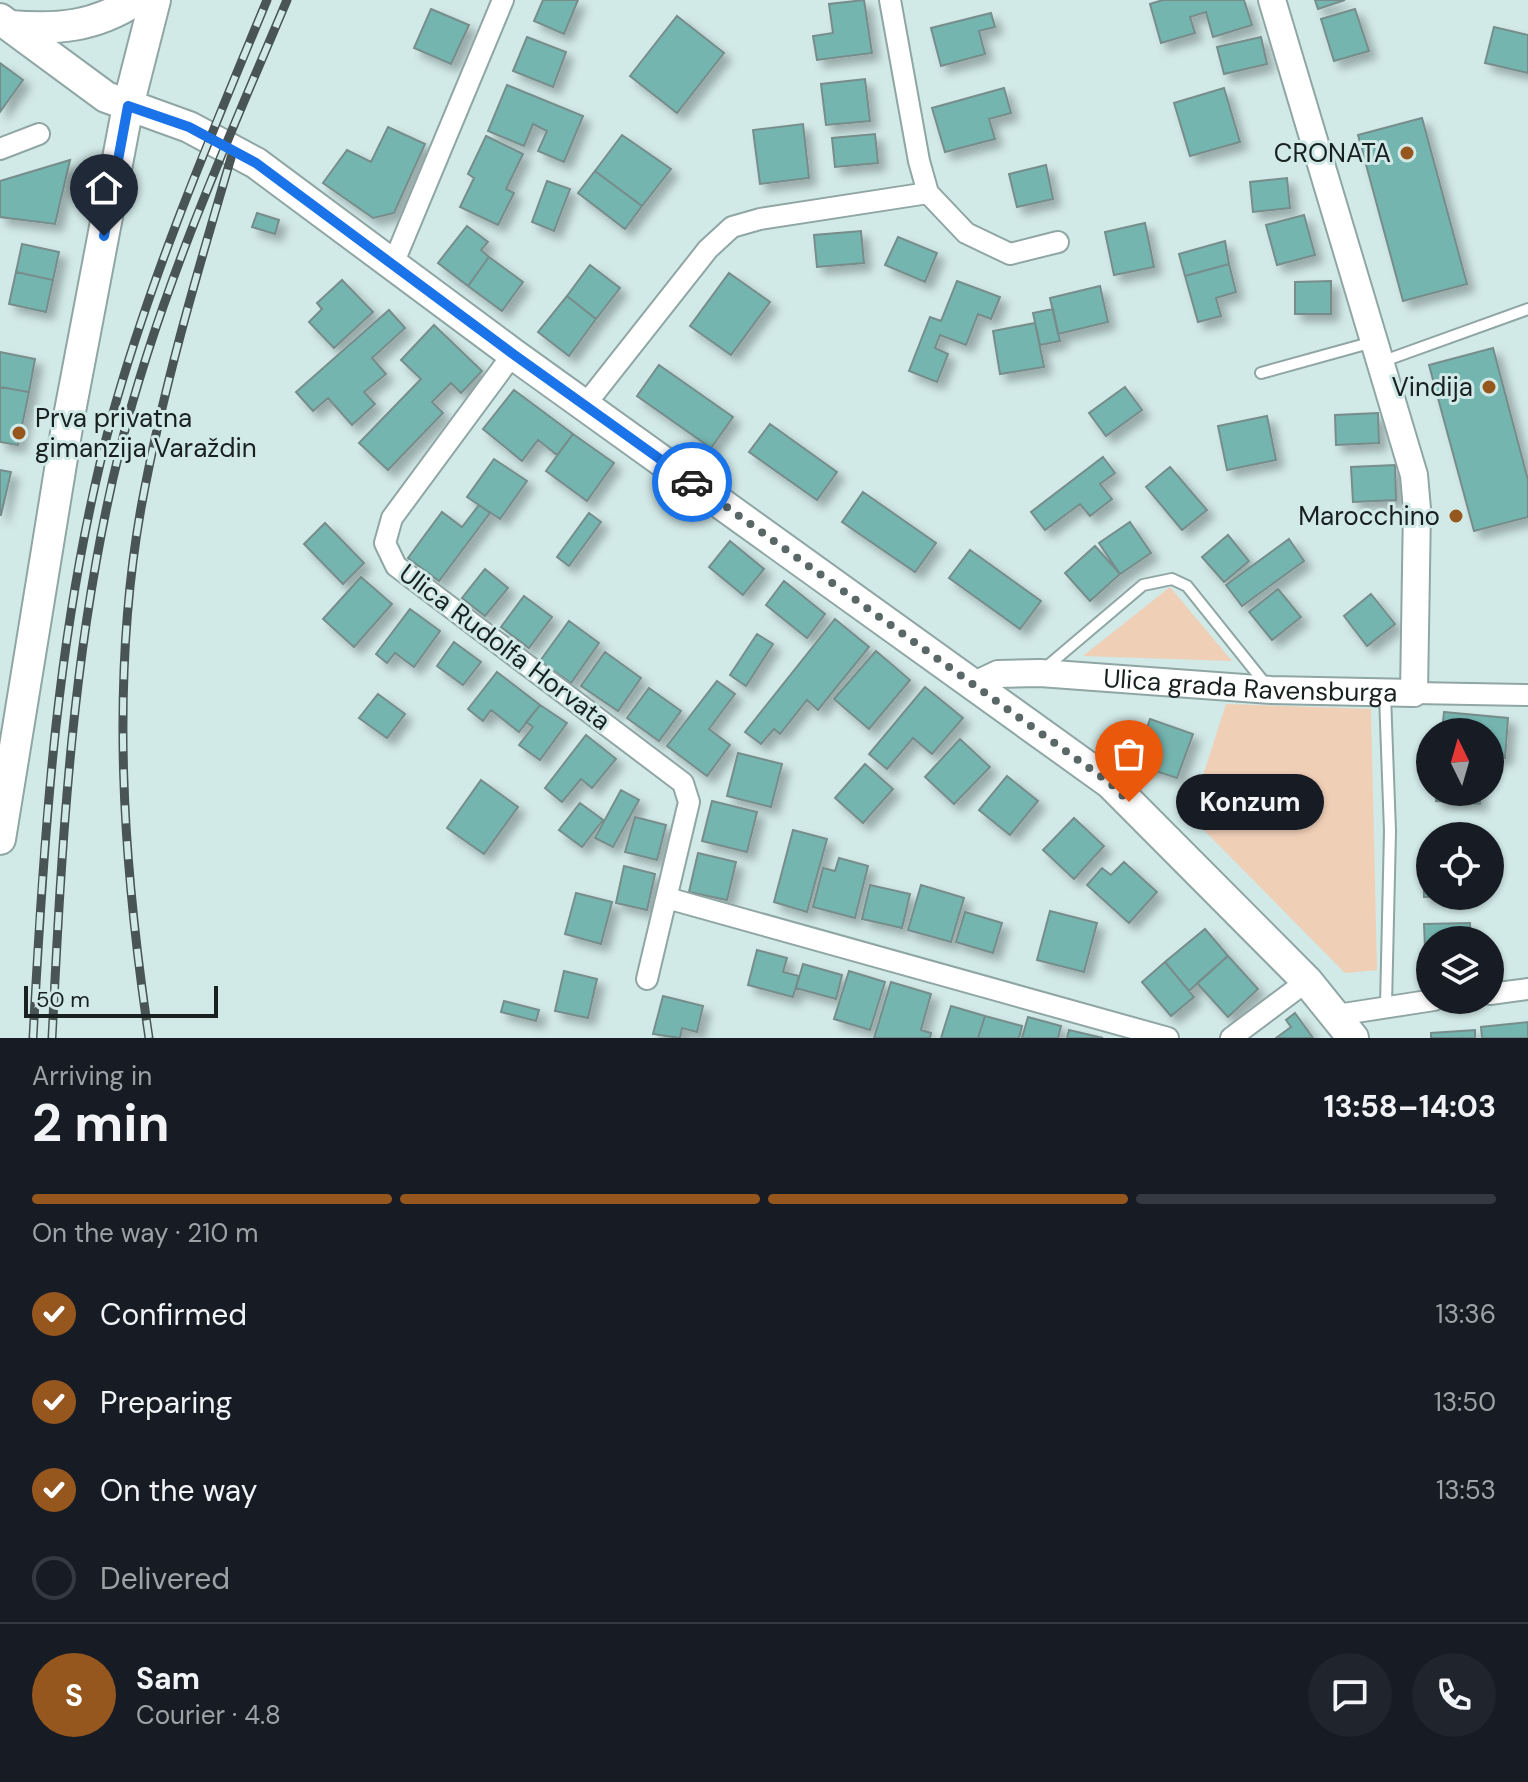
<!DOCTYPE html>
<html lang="en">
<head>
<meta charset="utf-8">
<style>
  body { margin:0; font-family:"DM Sans",sans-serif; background:#20242c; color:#f1f3f6; height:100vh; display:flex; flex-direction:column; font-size:30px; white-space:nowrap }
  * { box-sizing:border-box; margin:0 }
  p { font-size:26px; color:#9ea1a6 }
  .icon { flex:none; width:44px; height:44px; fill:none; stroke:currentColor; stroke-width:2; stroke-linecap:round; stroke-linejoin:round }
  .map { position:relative; height:1038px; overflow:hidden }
  .sheet { display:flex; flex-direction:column; background:#171b24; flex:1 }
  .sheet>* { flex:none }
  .needle { width:52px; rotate:355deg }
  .tools { position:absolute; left:1416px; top:718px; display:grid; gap:16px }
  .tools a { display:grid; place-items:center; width:88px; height:88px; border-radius:50%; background:#171b24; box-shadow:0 2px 6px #0004; font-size:40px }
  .scale { position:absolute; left:24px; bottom:20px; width:194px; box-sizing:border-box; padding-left:8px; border:4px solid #182120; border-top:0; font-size:22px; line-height:28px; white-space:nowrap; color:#182120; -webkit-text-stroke:6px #d1e9e7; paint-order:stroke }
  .pin { position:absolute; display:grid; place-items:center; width:68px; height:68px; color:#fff; margin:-82px -34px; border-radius:50% 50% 50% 0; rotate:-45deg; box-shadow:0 0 8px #0007 }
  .pin .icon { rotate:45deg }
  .courier { position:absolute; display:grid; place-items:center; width:80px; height:80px; margin:-40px; border:6px solid #1a73e8; border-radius:50%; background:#fff; color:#222; box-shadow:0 2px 10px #0007 }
  .bubble { position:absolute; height:56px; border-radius:28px; background:#171b24; box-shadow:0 2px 6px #0004; font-size:26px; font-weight:700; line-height:56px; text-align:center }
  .head em { font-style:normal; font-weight:700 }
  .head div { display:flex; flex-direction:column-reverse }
  .head { display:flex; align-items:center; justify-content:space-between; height:136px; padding:0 32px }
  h1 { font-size:52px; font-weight:700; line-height:60px }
  .bar { display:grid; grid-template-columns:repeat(4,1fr); gap:12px 8px; align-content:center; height:96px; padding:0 32px }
  .bar i { height:10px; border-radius:6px; background:#363941 }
  .bar .current { background:#96571e }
  .bar p { grid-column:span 4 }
  .line { display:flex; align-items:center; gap:20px; padding:0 32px; border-top:2px solid #363941 }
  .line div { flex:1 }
  .round { display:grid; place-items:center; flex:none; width:84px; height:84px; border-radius:42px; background:#20242c }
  ol { padding:0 32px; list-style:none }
  li { display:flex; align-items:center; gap:24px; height:88px }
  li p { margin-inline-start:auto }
  li .icon { padding:8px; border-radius:50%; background:#96571e; color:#fff; stroke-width:4 }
  li:last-child { color:#9ea1a6 }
  li i { width:44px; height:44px; border:4px solid #363941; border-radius:50% }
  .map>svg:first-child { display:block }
</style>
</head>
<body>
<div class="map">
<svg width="1528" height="1038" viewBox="0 0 1528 1038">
  <defs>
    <filter id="shadow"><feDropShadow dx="7" dy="7" stdDeviation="4" flood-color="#0004"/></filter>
  </defs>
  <rect width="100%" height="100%" fill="#d1e9e7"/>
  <!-- green -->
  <path fill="#f0cfb7" d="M1170,587L1232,661L1083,656Z
    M1226,704L1371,709L1377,970L1345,973L1190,816Z"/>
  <!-- building -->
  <path fill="#74b5b0" stroke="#778d8b" stroke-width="2" filter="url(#shadow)" d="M543,0H578L564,34L534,21Z
    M864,0L872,53L817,60L813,36L833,33L829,4Z
    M1163,0H1244L1252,25L1213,37L1206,12L1190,17L1195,33L1161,43L1150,4Z
    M1315,0H1345L1318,9Z
    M431,9L469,25L451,64L414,48Z
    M1355,9L1369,51L1334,61L1321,19Z
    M991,13L995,27L979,31L985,54L941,66L931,28Z
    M677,16L724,53L677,113L630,76Z
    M1494,27L1528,35V73L1485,63Z
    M527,37L566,52L553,87L513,71Z
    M1261,37L1267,64L1224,74L1217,47Z
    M0,63L23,80L0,112Z
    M865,79L870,121L826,125L821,84Z
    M507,85L583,116L564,162L538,151L547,131L533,124L524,146L488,131Z
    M1004,88L1011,113L989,119L995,139L945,152L932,108Z
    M1224,88L1240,142L1190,156L1174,103Z
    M1422,118L1467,284L1403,301L1358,135Z
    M803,124L809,178L760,184L753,130Z
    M388,127L425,144L394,213L373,218L323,183L347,150L371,162Z
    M875,134L878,163L835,167L832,138Z
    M622,135L671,169L642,206L595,171Z
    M486,136L523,154L506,189L514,193L498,225L460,207L474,178L468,174Z
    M70,160L55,224L0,217V181Z
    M1046,165L1053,199L1017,207L1009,174Z
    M595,171L642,206L625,229L578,193Z
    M1287,178L1290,208L1253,212L1250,182Z
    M547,181L570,189L554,231L532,222Z
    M257,213L279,220L275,234L252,227Z
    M1304,215L1315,255L1277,265L1266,225Z
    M1145,223L1154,267L1114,275L1105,232Z
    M467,226L488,242L481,250L489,257L468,286L438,263Z
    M861,231L864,263L817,267L814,235Z
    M898,237L937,253L925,282L885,265Z
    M1225,241L1229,264L1185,276L1179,254Z
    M22,244L59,252L53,280L16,272Z
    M489,257L523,282L502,311L468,286Z
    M1229,264L1236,292L1216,298L1221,316L1198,322L1185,276Z
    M590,265L620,288L596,319L567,296Z
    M16,272L53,280L46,312L9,304Z
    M729,273L770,302L731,355L690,326Z
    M342,280L373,312L334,348L309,322L322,309L317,303Z
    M957,281L1000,297L991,319L978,314L966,345L940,335L935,348L948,354L937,382L909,371L930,317L941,321Z
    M1331,281V314H1295V282Z
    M1100,286L1108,322L1058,334L1050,298Z
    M567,296L596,319L569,356L538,332Z
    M1053,309L1060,341L1040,345L1033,313Z
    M389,310L405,328L372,358L386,374L364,392L375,404L352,425L328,398L313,411L296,392Z
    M1035,323L1044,367L1000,374L993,331Z
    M434,325L482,371L461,393L451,383L432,402L443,413L388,470L359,443L421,379L401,360Z
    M1493,348L1528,480V517L1474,531L1429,365Z
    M0,352L35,359L29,392L0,387Z
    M659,365L733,417L711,448L637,396Z
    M0,387L29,392L18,445L0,442Z
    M1125,387L1142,410L1106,436L1089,413Z
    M514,390L573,434L557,455L538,440L522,461L483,429Z
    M1378,413L1379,443L1336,445L1335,415Z
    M1267,416L1276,460L1227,470L1218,426Z
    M770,424L837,472L817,500L749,452Z
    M573,434L614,463L587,501L546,471Z
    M1103,457L1115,473L1100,484L1112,499L1090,516L1080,504L1045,530L1031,512Z
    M494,459L527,481L500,519L467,497Z
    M1395,465L1396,500L1353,502L1351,467Z
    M1170,467L1207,510L1182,530L1146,487Z
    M0,470L11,472L1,515H0Z
    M863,492L936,543L915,572L842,522Z
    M479,505L490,513L439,581L408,558L442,512L462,527Z
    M589,513L601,522L569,566L557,557Z
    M1130,522L1151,553L1120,574L1099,543Z
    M325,523L364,563L343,584L304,544Z
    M1228,535L1249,561L1224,582L1202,557Z
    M1289,539L1304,561L1242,606L1226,585Z
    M730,541L764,569L743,595L709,567Z
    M1095,546L1120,574L1090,601L1065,573Z
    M970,550L1041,601L1020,629L949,578Z
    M485,569L508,588L485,616L462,598Z
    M361,577L392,604L354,647L323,619Z
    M784,581L825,614L807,638L766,605Z
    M1278,589L1301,617L1272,640L1249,612Z
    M1371,594L1395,624L1367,646L1344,616Z
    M524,596L552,617L529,648L501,627Z
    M410,609L440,631L414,667L395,653L387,663L376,654Z
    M835,619L869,647L818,710L807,700L780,734L774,729L761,744L745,732Z
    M569,621L599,643L571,683L540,661Z
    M757,634L773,644L746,686L730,675Z
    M454,642L481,662L463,685L437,666Z
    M876,651L910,680L869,729L834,699Z
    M605,652L641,678L618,711L581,686Z
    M497,672L540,705L519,732L491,710L483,721L468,709Z
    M717,681L735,694L709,729L730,745L707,776L667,746Z
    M925,687L963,718L932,754L913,738L887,769L869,754Z
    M649,688L681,711L659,741L627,718Z
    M378,694L405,714L387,738L359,718Z
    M540,705L567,723L540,760L519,745L533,727L526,722Z
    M1444,712L1508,718L1505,758L1490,756V732H1442Z
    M1150,719L1193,734L1177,778L1134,764Z
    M586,735L616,759L592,788L581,779L562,802L545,788Z
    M960,739L990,767L954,804L925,777Z
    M738,753L782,764L771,807L727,796Z
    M865,764L893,789L863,823L835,798Z
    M1007,776L1038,801L1010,835L979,810Z
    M481,780L518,807L484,854L447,828Z
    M621,790L639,800L613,847L595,838Z
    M1437,792H1480V804L1436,801Z
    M712,801L757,812L747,852L702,841Z
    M580,803L603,820L582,847L559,830Z
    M635,817L666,825L657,860L625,852Z
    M1074,818L1104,846L1074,879L1043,850Z
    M793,830L827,839L807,912L774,902Z
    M1423,848H1430V896H1473L1424,897Z
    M698,853L736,862L727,900L689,892Z
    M839,858L868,866L855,918L813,907L823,868L835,871Z
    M1124,862L1157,892L1129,923L1087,885L1102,868L1111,875Z
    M624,866L655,874L647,910L616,903Z
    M870,885L910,894L902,928L862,919Z
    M921,885L964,898L951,942L908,930Z
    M576,893L612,902L601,944L565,934Z
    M1050,911L1097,923L1084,972L1037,960Z
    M965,912L1002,923L993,953L956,942Z
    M1470,923L1471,940H1430V971L1426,972L1424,924Z
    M1205,929L1228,956L1189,991L1165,962Z
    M757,950L787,958L783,972L799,976L793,997L748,985Z
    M1228,956L1258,989L1228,1017L1197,983Z
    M1165,962L1194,997L1171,1016L1142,982Z
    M803,964L842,975L836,999L796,988Z
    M564,971L597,979L588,1018L555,1011Z
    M849,971L885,982L870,1030L834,1019Z
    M891,982L931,994L921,1030L931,1033L930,1038H874Z
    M663,996L703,1006L697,1032L682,1028L680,1038L653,1034Z
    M504,1001L539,1010L536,1021L501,1012Z
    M951,1006L985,1016L978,1038H941Z
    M1295,1013L1313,1038H1276L1291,1027L1286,1020Z
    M985,1016L1022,1026L1019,1038H978Z
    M1028,1017L1061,1026L1058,1038H1022Z
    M1528,1022V1038H1482L1481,1027Z
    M1069,1030L1103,1038H1067Z
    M1475,1030V1038H1431V1033Z"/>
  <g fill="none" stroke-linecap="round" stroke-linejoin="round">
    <!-- service casing -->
    <g stroke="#8fa6a4" stroke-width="14">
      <path id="service" d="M1381,362L1528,309
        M1261,373L1373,342
        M1044,669L1143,585L1172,579L1187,586L1267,686
        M1385,695L1390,831L1386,1005"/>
    </g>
    <!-- minor casing -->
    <g stroke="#8fa6a4" stroke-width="24">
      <path id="minor" d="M890,0L919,161L928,193L966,233L1010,254L1058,242
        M0,149L39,134
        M393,264L503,0
        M513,354L392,518L385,543L396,566L683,783L689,802L647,979
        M585,405L708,249L732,227L760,219L928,193
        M1414,693L1528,695
        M667,898L1168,1038
        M1490,994L1528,989
        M1337,1015L1434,1000
        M1231,1038L1307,981"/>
    </g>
    <!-- tertiary casing -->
    <g stroke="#8fa6a4" stroke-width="30">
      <g id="tertiary">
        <path id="s1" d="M977,684L998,674L1040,673L1271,690L1414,693L1417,509L1414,475L1272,0"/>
      </g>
    </g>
    <!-- secondary casing -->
    <g stroke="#8fa6a4" stroke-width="34">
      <path id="secondary" d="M0,19L106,97L189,127L256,163L513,354L1110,783L1307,981L1353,1038
        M10,26C57,30 95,27 136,0
        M0,839L67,427L128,106L155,0"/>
    </g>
    <!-- service -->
    <use href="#service" stroke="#fff" stroke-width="10"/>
    <!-- minor -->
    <use href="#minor" stroke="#fff" stroke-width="20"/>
    <!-- tertiary -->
    <use href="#tertiary" stroke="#fff" stroke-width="26"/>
    <!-- secondary -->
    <use href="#secondary" stroke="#fff" stroke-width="30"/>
    <!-- rail casing -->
    <g stroke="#485554" stroke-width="9">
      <path id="rail" d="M33,1038C44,830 57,622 111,420C151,275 210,138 267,0
        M52,1038C62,840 72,642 120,449C159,293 225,147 287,0
        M149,1038C123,863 110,684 141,508C163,387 198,270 233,151"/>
    </g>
    <!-- rail -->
    <use href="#rail" stroke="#d1e9e7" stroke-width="6" stroke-dasharray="18" stroke-linecap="butt"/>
  </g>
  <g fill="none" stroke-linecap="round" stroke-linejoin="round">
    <!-- done -->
    <path stroke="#596766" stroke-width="8" stroke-dasharray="0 14.4" d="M692,482L1110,783L1129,802"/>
    <!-- route -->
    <path stroke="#1a73e8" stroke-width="10" d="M104,236L128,106L189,127L256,163L513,354L692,482"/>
  </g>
  <!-- markers -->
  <g fill="#96571e" stroke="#d1e9e7" stroke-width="3">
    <circle cx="1407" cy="153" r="8"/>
    <circle cx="1489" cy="387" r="8"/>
    <circle cx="19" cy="433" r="8"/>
    <circle cx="1456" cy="516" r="8"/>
  </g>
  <g text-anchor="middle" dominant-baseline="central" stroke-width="6" stroke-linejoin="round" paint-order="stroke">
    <!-- poi labels -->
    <g font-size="26" fill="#182120" stroke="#d1e9e7" text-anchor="end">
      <text x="1391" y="153">CRONATA</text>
      <text x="1473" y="387">Vindija</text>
      <text x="35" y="418" text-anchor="start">Prva privatna<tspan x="35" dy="30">gimanzija Varaždin</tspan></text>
      <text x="1440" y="516">Marocchino</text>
    </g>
    <!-- street labels -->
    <g font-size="26" fill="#182120" stroke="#d1e9e7">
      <text transform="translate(505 647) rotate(37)">Ulica Rudolfa Horvata</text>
      <text stroke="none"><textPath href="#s1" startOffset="276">Ulica grada Ravensburga</textPath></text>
    </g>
  </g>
</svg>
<div class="tools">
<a><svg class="needle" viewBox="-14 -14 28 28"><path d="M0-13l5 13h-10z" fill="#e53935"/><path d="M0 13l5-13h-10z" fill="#9ea1a6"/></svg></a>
<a><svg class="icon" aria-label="locate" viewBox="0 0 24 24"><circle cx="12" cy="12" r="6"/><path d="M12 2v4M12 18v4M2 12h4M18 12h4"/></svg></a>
<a><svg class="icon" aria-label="layers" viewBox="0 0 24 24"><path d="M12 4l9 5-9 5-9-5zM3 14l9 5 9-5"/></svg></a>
</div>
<div class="scale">50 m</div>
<div class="pin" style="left:1129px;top:802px;background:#ea580c"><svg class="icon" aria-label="bag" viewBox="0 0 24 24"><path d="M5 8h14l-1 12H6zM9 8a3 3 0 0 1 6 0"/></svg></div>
<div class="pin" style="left:104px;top:236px;background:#1f2937"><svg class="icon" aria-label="home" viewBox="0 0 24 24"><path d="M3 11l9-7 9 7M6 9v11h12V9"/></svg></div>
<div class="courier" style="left:692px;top:482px"><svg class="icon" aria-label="car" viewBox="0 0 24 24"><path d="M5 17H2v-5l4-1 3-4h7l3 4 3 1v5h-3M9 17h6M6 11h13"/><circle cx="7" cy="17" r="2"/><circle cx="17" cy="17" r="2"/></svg></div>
<div class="bubble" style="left:1176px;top:774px;width:148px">Konzum</div>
</div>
<section class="sheet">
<div class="head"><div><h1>2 min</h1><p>Arriving in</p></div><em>13:58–14:03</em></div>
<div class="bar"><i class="current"></i><i class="current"></i><i class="current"></i><i></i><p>On the way · 210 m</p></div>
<ol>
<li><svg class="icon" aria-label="check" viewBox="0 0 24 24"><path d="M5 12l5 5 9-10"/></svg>Confirmed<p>13:36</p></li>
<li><svg class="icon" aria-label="check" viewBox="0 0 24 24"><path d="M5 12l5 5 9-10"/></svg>Preparing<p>13:50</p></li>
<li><svg class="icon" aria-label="check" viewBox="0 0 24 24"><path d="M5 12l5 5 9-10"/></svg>On the way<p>13:53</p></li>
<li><i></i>Delivered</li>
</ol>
<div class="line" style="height:144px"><b class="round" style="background:#96571e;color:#fff">S</b><div><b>Sam</b><p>Courier · 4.8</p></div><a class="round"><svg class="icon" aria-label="chat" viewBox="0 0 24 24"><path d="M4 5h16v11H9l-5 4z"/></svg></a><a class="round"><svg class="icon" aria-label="phone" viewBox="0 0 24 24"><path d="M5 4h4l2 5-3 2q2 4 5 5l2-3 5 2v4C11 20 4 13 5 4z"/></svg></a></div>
</section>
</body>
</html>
